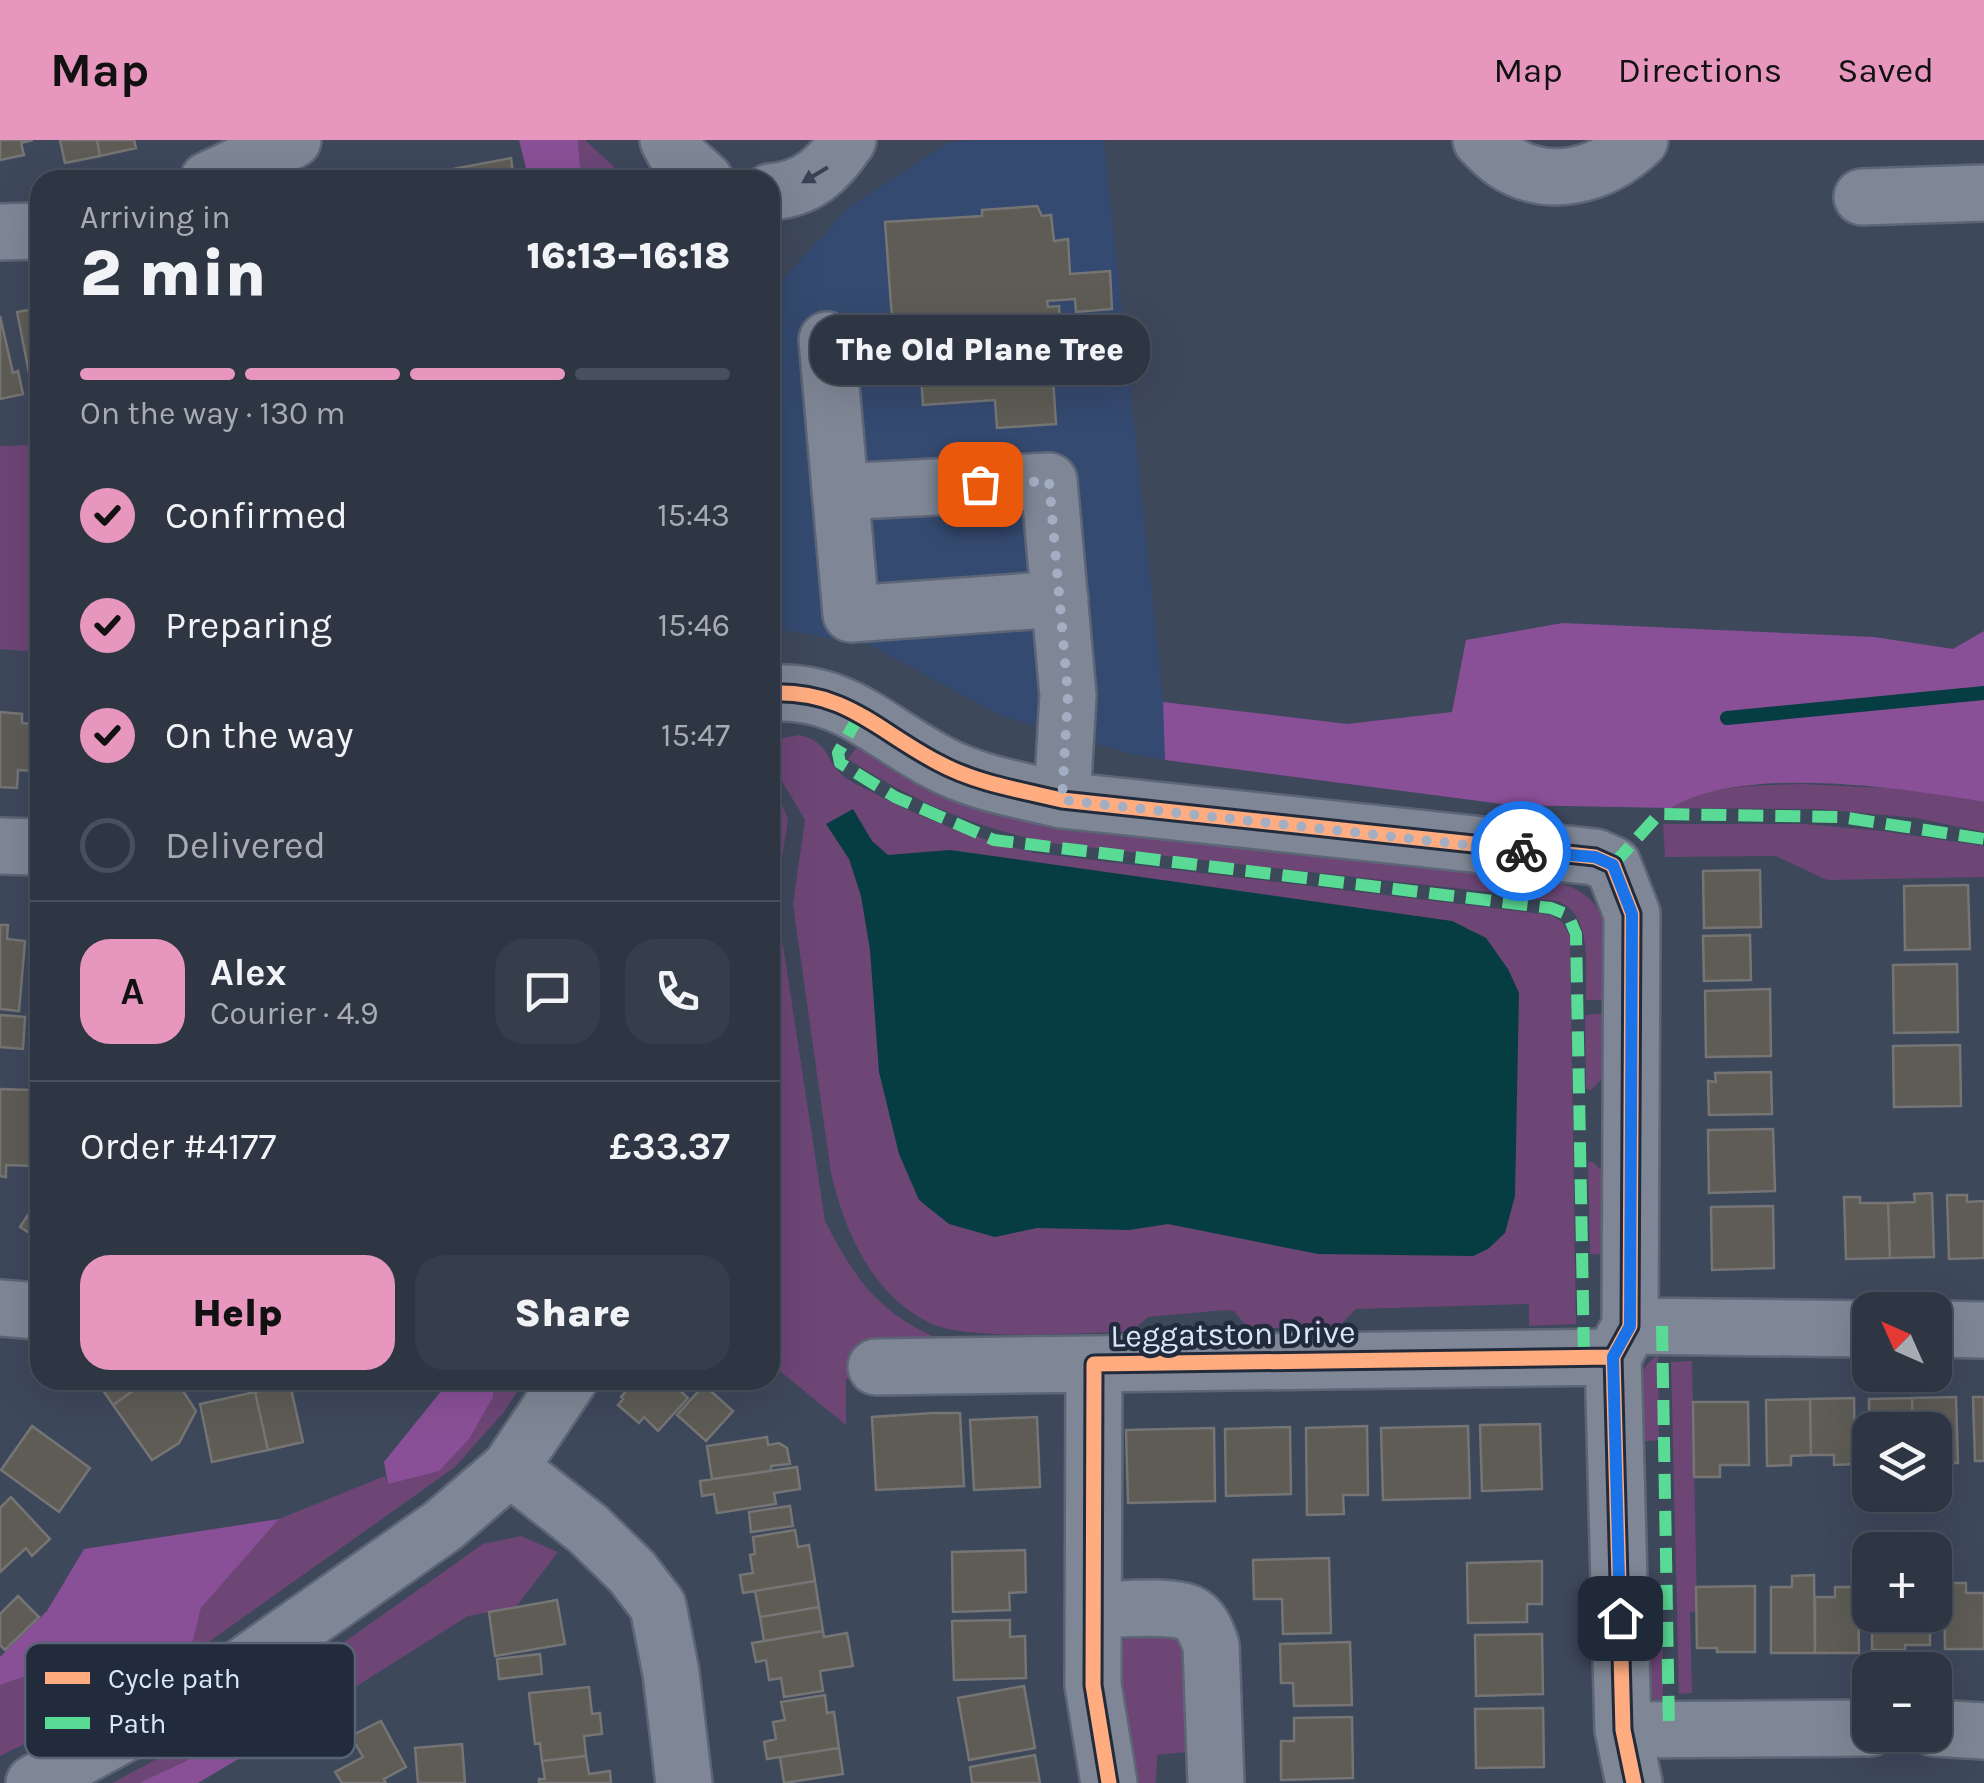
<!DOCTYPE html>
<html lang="en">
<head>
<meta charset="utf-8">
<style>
  body { margin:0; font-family:Karla,sans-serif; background:#363e4b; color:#f1f3f6; height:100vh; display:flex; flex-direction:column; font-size:38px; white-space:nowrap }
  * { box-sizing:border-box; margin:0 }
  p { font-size:32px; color:#a7abb2 }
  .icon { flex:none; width:55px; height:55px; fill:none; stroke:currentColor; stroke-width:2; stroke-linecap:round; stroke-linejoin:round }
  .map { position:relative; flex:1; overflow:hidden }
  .details { position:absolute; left:30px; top:30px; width:750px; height:1220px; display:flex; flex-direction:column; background:#2e3644; border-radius:30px; box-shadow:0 10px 40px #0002,0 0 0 2px #49505d }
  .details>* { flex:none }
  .needle { width:65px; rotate:315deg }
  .buttons { position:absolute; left:1852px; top:1152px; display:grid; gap:20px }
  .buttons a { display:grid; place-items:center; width:100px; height:100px; border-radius:20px; background:#2e3644; box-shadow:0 10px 40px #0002,0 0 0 2px #49505d; font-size:50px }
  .pin { position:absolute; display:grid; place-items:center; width:85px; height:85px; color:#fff; margin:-42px; border-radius:20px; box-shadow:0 5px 15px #0006 }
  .courier { position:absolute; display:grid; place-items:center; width:100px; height:100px; margin:-50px; border:8px solid #1a73e8; border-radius:50%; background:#fff; color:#222; box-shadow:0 2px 12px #0007 }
  .bubble { position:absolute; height:70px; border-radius:30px; background:#2e3644; box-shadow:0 10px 40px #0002,0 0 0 2px #49505d; font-size:32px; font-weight:800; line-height:70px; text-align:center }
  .summary em { font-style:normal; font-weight:800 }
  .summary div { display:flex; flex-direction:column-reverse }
  .summary { display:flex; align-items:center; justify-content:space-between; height:170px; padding:0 50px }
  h1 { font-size:65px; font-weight:800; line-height:75px }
  .bar { display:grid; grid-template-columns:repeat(4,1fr); gap:15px 10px; align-content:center; height:120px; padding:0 50px }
  .bar i { height:12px; border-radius:8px; background:#49505d }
  .bar .current { background:#e797bd }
  .bar p { grid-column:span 4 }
  .line { display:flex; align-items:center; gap:25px; padding:0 50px; border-top:2px solid #49505d }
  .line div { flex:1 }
  .round { display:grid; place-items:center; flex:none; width:105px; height:105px; border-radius:30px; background:#363e4b }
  ol { padding:0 50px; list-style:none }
  li { display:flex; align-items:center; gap:30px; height:110px }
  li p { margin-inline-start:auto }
  li .icon { padding:10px; border-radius:50%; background:#e797bd; color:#111; stroke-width:4 }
  li:last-child { color:#a7abb2 }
  li i { width:55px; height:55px; border:5px solid #49505d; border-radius:50% }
  .button { display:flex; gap:20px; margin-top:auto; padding:20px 50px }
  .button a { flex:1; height:115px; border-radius:30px; background:#e797bd; color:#111; font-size:40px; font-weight:800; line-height:115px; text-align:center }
  .button a+a { background:#363e4b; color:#f1f3f6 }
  header { display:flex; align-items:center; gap:60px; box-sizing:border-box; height:140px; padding:0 50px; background:#e797bd; color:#111 }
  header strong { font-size:48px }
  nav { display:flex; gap:55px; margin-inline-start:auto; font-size:35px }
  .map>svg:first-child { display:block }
</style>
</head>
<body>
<header>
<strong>Map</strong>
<nav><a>Map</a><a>Directions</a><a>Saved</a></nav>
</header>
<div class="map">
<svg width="1984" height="1643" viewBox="0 0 1984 1643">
  <rect width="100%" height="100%" fill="#3e485b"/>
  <!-- built -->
  <path fill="#354a70" d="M974,0H1104L1167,597L1165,620L1130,614L999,575L870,505L770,488V153L848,68L947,3Z"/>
  <!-- green -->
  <path fill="#6d4676" d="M578,0H585L628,40H581Z
    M40,305V512L0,509V306Z
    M799,595C830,602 824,619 842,635C851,643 865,648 876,654C927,682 979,699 1035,713L1551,775L1563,783L1570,797L1576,1184L1529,1186V1164L1356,1169L1337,1188H1248L1234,1171L1225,1170L1148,1177L1131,1192C1083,1192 970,1202 930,1183C871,1154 845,1092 831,1033L793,764L805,680L770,621V608L779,599Z
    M859,604L1038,682L1510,736L1508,754L1049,703C969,685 917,663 848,619Z
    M770,636L788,679L776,759L825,1081C858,1145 881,1175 948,1203L858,1239H846V1285L770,1223Z
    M1801,644L1909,649L1984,662V692L1916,678L1820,669L1671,668C1710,644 1757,646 1801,644Z
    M1663,684H1804L1882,691L1984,706V737L1827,740L1776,716L1665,717Z
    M1525,736C1615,747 1607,783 1608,860H1586C1585,830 1594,772 1556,761C1547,759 1534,760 1524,759Z
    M1607,873L1608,932L1591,950L1586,949L1585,875Z
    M1588,1022H1593L1610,1039L1611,1115L1590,1114Z
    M1658,1215L1659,1300L1636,1302C1637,1273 1629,1233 1658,1215Z
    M1692,1221L1697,1471L1690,1472L1692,1553L1679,1554L1671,1222Z
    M493,1240H525L503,1273L455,1327L189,1516L201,1468L279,1379L385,1336L388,1344L493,1257Z
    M521,1396L558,1412L516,1467L468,1476L277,1596L264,1585L139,1643H112L248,1570L483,1404Z
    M1662,1463L1663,1565L1645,1553L1640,1482L1656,1464Z
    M1149,1489L1182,1496L1192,1505L1196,1611L1157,1615L1156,1643H1127L1117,1507L1128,1496Z
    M31,1534L92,1541L116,1559L0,1616V1545Z"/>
  <!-- forest -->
  <path fill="#8a5097" d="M519,0H578L581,40H529Z
    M1563,483L1874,497L1953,509L1984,491V662C1903,648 1743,624 1671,668L1510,665L1165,620L1163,562L1347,584L1452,572L1466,500Z
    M450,1240H493V1257L469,1299L439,1331L388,1344L384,1322Z
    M279,1379L201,1468L189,1516L116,1559L91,1541L32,1534L0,1545V1517L47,1471L84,1409Z
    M265,1584L277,1596L198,1643H139Z"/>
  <!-- water -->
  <path fill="#063d42" d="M853,669L872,701L888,715L950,710L1452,781L1486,798L1508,829L1519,853L1515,1056L1505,1093L1488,1109L1473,1116L1318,1114L1168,1084L1129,1090L1037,1088L995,1097L949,1084L919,1060L899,1014L879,932L870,810L861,756L849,719L826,684Z"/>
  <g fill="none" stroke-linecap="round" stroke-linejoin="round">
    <!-- stream -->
    <path stroke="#063d42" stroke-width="14" d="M1727,578L1984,553"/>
  </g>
  <!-- building -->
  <path fill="#5e5c55" stroke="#757575" stroke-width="2.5" d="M0,0H33L21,3L24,15L0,20Z
    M60,0H97L100,16L65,23Z
    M97,0H134L136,8L100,16Z
    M511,18L514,40H450L448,30Z
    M1037,66L1042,76L1051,75L1054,101L1068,99L1070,134L1110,131L1112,169L1076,172L1075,159L1047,161L1048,167L1059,166L1063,223L1052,224L1056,284L997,288L995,260L923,265L919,204L894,206L885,82L982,76V70Z
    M40,168V231L29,233L17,172Z
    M0,176L13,233L18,231L23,254L0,259Z
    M0,572L22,574V583L40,585L37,631L18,630L17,648L0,647Z
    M1760,730L1761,787L1704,788L1703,731Z
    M1968,745L1970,809L1905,810L1904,746Z
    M0,785H8L7,799L25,801L19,871L0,869Z
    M37,785H40V864L38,845L34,844Z
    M1750,795L1751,840L1704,841L1703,796Z
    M1957,824L1958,892L1894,893L1893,825Z
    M1770,849L1771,916L1706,917L1705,851Z
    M0,875L25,877L23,909L0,907Z
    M1960,905L1961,966L1894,967L1893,906Z
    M1771,932L1772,974L1709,975L1708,941L1716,942L1715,933Z
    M0,949L30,950L29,968L35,969L32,1026L6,1025V1037L0,1036Z
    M1773,989L1775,1051L1709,1053L1708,990Z
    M1932,1053L1934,1117L1890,1118L1888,1063L1915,1062L1914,1054Z
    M1947,1055H1967V1062L1984,1061V1118L1949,1119Z
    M40,1057V1100L20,1087Z
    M1844,1057H1860V1063H1888L1890,1118L1846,1119Z
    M1773,1066L1774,1128L1712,1130L1711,1067Z
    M96,1240H148L113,1265Z
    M148,1240H176L196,1271L179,1303L152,1320L113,1265Z
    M636,1240H682L676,1247L688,1258L658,1291L644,1277L639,1283L618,1265L623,1259L621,1257Z
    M290,1244L303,1302L268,1310L255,1252Z
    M704,1245L733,1271L706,1301L677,1275Z
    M255,1252L268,1310L212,1322L200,1264Z
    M1956,1257L1958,1323H1936L1935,1290H1913L1912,1258Z
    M1973,1257H1984V1321H1975Z
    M1854,1258L1855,1324L1834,1325V1315H1811L1810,1259Z
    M1912,1258L1913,1290H1870L1869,1324V1259Z
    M1810,1259L1811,1315L1791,1316V1325L1767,1326L1766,1260Z
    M1693,1262H1748L1749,1325H1720V1337H1694Z
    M933,1273H960L964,1346L876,1350L872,1277Z
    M1037,1277L1040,1347L974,1350L970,1280Z
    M1540,1284L1542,1349L1482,1351L1480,1285Z
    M32,1286L90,1328L59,1372L1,1330Z
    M1367,1286L1368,1355H1343L1344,1374L1307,1375L1306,1288Z
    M1468,1286L1470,1358L1383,1360L1381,1288Z
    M1290,1287L1291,1354L1226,1356L1225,1289Z
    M1214,1288L1215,1361L1128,1363L1126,1290Z
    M767,1297L768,1305L779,1303L787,1308L790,1324L771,1326V1331L712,1339L707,1306Z
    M797,1327L800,1349L774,1353L776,1364L717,1373L714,1354L702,1356L700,1341Z
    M11,1357L50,1399L32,1416L26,1408L0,1432V1368Z
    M790,1366L793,1386L751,1392L749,1372Z
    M795,1390L798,1407L809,1405L815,1441L743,1453L740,1435L753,1433L750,1415L755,1414L753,1397Z
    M1025,1410L1026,1452L1009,1453L1010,1470L953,1472L952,1412Z
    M1329,1418L1331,1493L1283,1494L1282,1459H1254L1253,1420Z
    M1542,1421V1464H1527V1482L1468,1483L1467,1423Z
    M1814,1435L1815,1513H1771V1447H1792V1436Z
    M815,1441L819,1467L760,1477L755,1451Z
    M1944,1443H1966V1453H1984V1509H1945Z
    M1755,1446V1512H1717V1508H1697L1696,1447Z
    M1835,1447H1858L1859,1513H1815V1457H1835Z
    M18,1456L39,1477L5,1510L0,1505V1474Z
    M557,1460L565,1504L495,1516L489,1472Z
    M819,1467L823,1491L764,1501L760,1477Z
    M1872,1475H1930V1505H1905V1510H1872Z
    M1010,1480V1497L1025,1496L1026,1538L954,1540L952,1481Z
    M823,1491L824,1497L847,1493L853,1526L820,1531L823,1551L784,1557L781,1538L769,1540L766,1520L756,1522L752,1503Z
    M1542,1494L1543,1554L1476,1556L1475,1495Z
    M1350,1502L1352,1565L1294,1566L1293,1543H1281L1280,1504Z
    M540,1514L542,1534L499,1539L497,1519Z
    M1024,1546L1035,1608L969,1620L958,1558Z
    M589,1547L592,1574L600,1573L602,1594L584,1596L586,1616L542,1621L540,1603L535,1604L529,1553Z
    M825,1555L827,1573L834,1572L839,1608L767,1619L764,1602L776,1599L773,1582L785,1580L781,1562Z
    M1543,1568L1544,1627L1476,1628L1475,1569Z
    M1352,1577L1353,1638L1281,1640V1601H1294V1578Z
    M381,1581L406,1627L384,1639L386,1643H342L335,1632L363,1617L351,1596Z
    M462,1604L465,1643H418L415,1608Z
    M839,1608L843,1634L784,1643L780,1617Z
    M1035,1615L1040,1643H972L970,1627Z
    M586,1616L589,1634L610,1631L611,1643H539V1639H545L542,1621Z"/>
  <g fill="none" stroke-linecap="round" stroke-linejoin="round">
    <!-- minor casing -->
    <g stroke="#5d6677" stroke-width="60">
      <path id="minor" d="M668,0L675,13L705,40
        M1481,0C1488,7 1496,16 1504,21C1549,51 1604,35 1640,0
        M208,40L293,0
        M770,52C808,49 828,30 848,0
        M1862,57L1984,53
        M0,92L40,91
        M827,200L851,474L1060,459
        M840,352L1049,341L1068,555L1062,660
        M770,553C846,550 876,590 937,622C975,643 1020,650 1062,660L1595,717L1613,725L1632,774L1630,1186L1613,1217L1623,1590L1634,1643
        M0,706L40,707
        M0,1168L38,1171
        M1630,1186L1870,1189
        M1935,1189L1984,1190
        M876,1227L1094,1224
        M510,1328L588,1389L632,1432L658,1466L671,1533L684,1643
        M1093,1470C1117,1470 1168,1464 1189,1473C1202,1479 1206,1492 1211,1505L1216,1643
        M1935,1588L1984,1591
        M1623,1590L1870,1588
        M34,1643L229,1536L444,1385L510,1328L569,1240
        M1109,1643L1093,1545L1094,1224L1613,1217"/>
    </g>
    <!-- minor -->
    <use href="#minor" stroke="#7f8796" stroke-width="55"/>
    <!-- quiet -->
    <path stroke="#5adb95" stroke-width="12" stroke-dasharray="25 12" stroke-linecap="butt" d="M860,574L838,613L840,623L895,657L994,700L1551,768L1568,775L1576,794L1584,1217
      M1613,725L1659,674L1841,677L1984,699
      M1662,1186L1669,1589"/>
    <!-- cycleway casing -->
    <g stroke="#222b3b" stroke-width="21">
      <path id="cycleway" d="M770,553C846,550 876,590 937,622C975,643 1020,650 1062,660L1595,717L1613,725L1632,774L1630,1186L1613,1217L1623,1590L1634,1643
        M1109,1643L1093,1545L1094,1224L1613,1217"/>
    </g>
    <!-- cycleway -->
    <use href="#cycleway" stroke="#ffac80" stroke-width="15"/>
  </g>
  <!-- one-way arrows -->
  <defs><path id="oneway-solid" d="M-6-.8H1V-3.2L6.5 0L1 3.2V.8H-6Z" transform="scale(2.5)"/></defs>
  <use fill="#394252" href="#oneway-solid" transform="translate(815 35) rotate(149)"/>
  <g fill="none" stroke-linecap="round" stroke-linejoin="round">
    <!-- done -->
    <path stroke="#a3aec3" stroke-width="10" stroke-dasharray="0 18" d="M980,344L1049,341L1068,555L1062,660L1521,711"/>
    <!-- route -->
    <path stroke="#1a73e8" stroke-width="12" d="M1521,711L1595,717L1613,725L1632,774L1630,1186L1613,1217L1620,1478"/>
  </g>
  <g text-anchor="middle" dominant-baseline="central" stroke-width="9" stroke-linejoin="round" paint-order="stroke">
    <!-- street labels -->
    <g font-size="32" fill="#d9e5fb" stroke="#222b3b">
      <text transform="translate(1233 1194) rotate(-1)">Leggatston Drive</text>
    </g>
  </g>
  <!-- legend -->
  <rect x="25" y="1503" width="330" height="115" rx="15" fill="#222b3b" stroke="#596375" stroke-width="2.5"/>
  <rect x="45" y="1532" width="45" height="12" fill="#ffac80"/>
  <rect x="45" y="1577" width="45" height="12" fill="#5adb95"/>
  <g font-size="28" fill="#d9e5fb">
    <text x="108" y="1548">Cycle path</text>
    <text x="108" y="1593">Path</text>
  </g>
</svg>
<div class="buttons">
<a><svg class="needle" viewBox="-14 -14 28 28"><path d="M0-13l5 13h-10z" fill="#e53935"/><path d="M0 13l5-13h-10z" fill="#a7abb2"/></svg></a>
<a><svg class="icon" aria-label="layers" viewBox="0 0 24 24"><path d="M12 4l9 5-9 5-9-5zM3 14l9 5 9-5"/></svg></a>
<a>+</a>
<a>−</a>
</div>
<div class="pin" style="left:980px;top:344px;background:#ea580c"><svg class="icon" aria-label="bag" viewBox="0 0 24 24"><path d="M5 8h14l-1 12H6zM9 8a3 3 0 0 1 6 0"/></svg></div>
<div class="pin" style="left:1620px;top:1478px;background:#1f2937"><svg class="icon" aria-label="home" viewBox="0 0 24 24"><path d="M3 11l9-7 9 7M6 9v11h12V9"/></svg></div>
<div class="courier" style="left:1521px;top:711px"><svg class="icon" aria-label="bike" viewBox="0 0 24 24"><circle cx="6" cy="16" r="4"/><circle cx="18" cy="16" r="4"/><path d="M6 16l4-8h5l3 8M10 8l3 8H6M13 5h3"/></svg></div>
<div class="bubble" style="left:810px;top:175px;width:340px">The Old Plane Tree</div>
<section class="details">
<div class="summary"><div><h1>2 min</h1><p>Arriving in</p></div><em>16:13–16:18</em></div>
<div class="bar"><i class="current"></i><i class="current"></i><i class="current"></i><i></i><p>On the way · 130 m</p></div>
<ol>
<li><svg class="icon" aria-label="check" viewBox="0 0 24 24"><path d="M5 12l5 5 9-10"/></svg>Confirmed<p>15:43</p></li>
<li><svg class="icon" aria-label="check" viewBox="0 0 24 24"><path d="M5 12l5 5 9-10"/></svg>Preparing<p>15:46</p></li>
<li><svg class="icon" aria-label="check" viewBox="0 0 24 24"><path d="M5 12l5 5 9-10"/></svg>On the way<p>15:47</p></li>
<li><i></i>Delivered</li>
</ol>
<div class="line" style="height:180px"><b class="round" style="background:#e797bd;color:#111">A</b><div><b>Alex</b><p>Courier · 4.9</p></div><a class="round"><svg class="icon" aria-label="chat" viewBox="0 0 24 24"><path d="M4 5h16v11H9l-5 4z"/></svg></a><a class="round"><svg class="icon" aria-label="phone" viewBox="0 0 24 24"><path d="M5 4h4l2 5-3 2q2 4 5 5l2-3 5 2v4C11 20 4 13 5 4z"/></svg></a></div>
<div class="line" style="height:130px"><div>Order #4177</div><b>£33.37</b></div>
<div class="button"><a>Help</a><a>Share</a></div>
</section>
</div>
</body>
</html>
